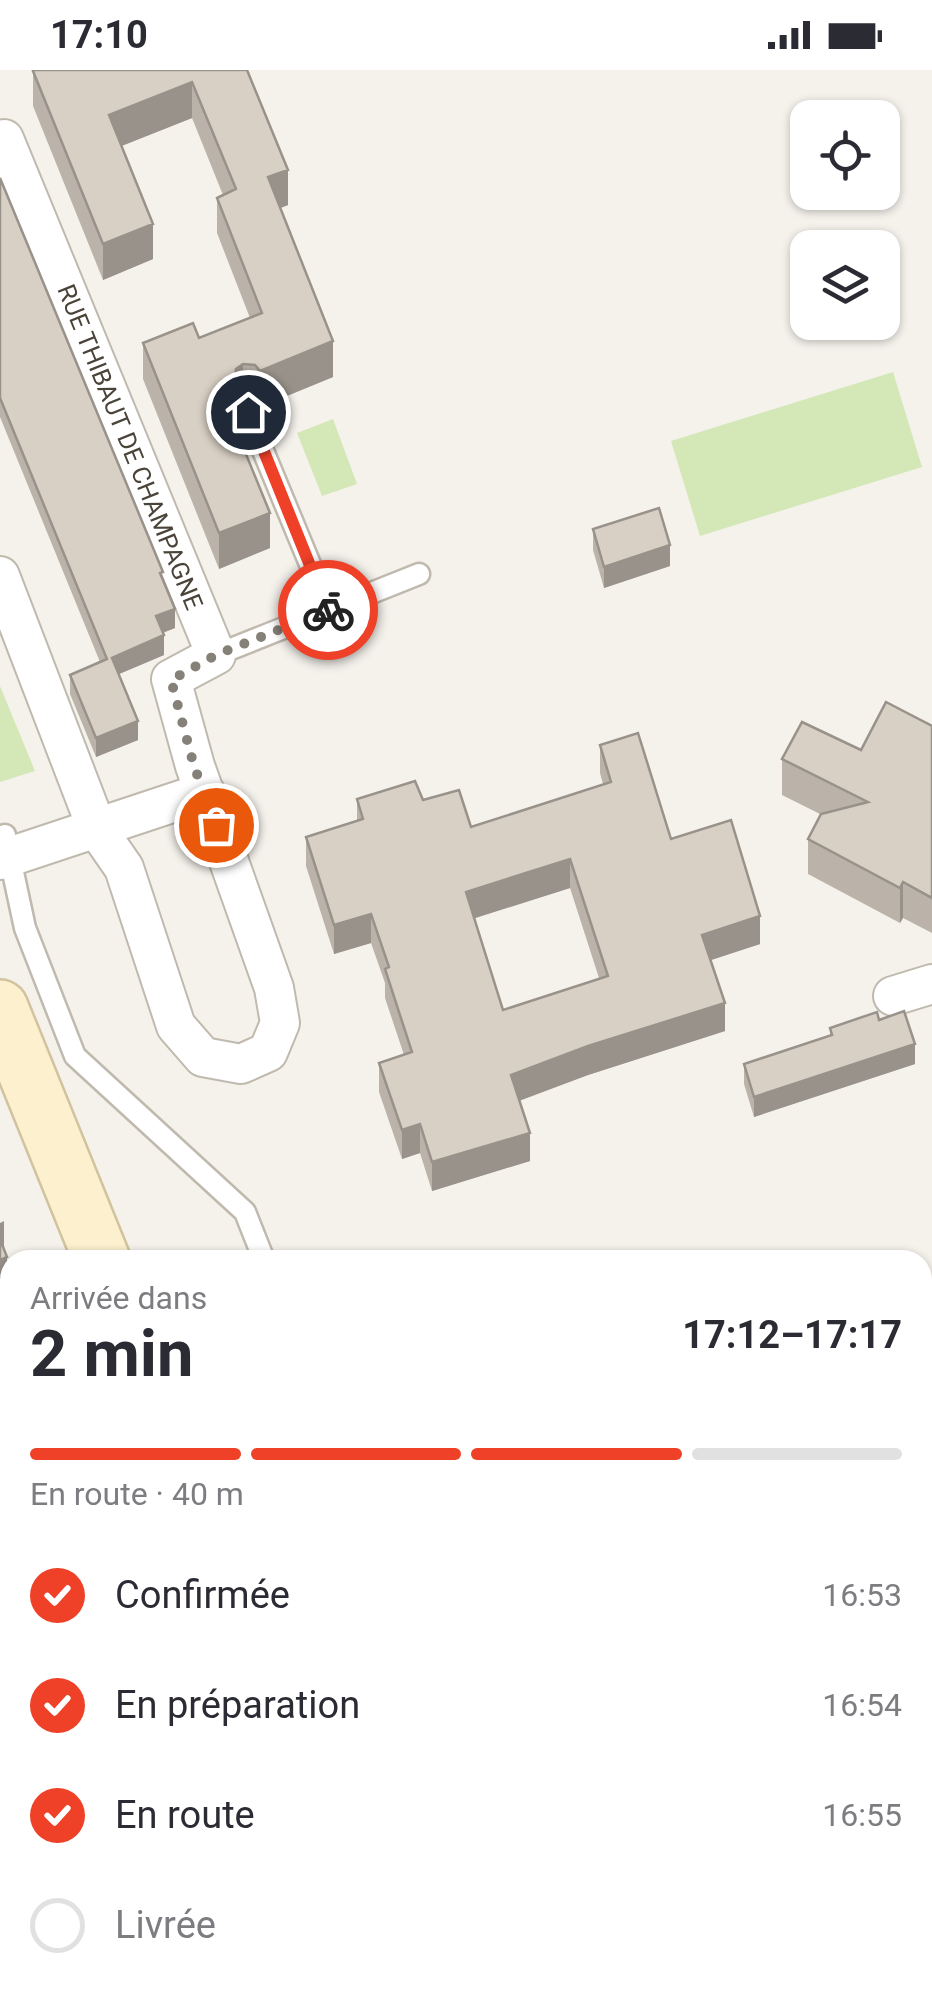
<!DOCTYPE html>
<html lang="fr">
<head>
<meta charset="utf-8">
<style>
  body { margin:0; font-family:Roboto,sans-serif; background:#f2f2f3; color:#2b2b33; height:100vh; display:flex; flex-direction:column; font-size:38px; white-space:nowrap }
  * { box-sizing:border-box; margin:0 }
  p { font-size:32px; color:#7c7c81 }
  .icon { flex:none; width:55px; height:55px; fill:none; stroke:currentColor; stroke-width:2; stroke-linecap:round; stroke-linejoin:round }
  .map { position:relative; flex:1; overflow:hidden }
  .panel { position:absolute; left:0px; top:1180px; width:932px; height:752px; display:flex; flex-direction:column; background:#fff; border-radius:30px 30px 0 0; box-shadow:0 2px 8px #0004 }
  .panel>* { flex:none }
  .buttons { position:absolute; left:790px; top:30px; display:grid; gap:20px }
  .buttons a { display:grid; place-items:center; width:110px; height:110px; border-radius:20px; background:#fff; box-shadow:0 2px 8px #0004; font-size:50px }
  .pin { position:absolute; display:grid; place-items:center; width:85px; height:85px; color:#fff; margin:-42px; border:5px solid #fff; border-radius:50%; box-shadow:0 2px 10px #0007 }
  .courier { position:absolute; display:grid; place-items:center; width:100px; height:100px; margin:-50px; border:8px solid #ef4028; border-radius:50%; background:#fff; color:#222; box-shadow:0 2px 12px #0007 }
  .head em { font-style:normal; font-weight:700 }
  .head div { display:flex; flex-direction:column-reverse }
  .head { display:flex; align-items:center; justify-content:space-between; height:170px; padding:0 30px }
  h1 { font-size:65px; font-weight:700; line-height:75px }
  .bar { display:grid; grid-template-columns:repeat(4,1fr); gap:15px 10px; align-content:center; height:120px; padding:0 30px }
  .bar i { height:12px; border-radius:8px; background:#e1e1e2 }
  .bar .on { background:#ef4028 }
  .bar p { grid-column:span 4 }
  ol { padding:0 30px; list-style:none }
  li { display:flex; align-items:center; gap:30px; height:110px }
  li p { margin-inline-start:auto }
  li .icon { padding:10px; border-radius:50%; background:#ef4028; color:#fff; stroke-width:4 }
  li:last-child { color:#7c7c81 }
  li i { width:55px; height:55px; border:5px solid #e1e1e2; border-radius:50% }
  .status { display:flex; justify-content:space-between; align-items:center; height:70px; padding:0 50px; background:#fff; direction:ltr }
  .status svg { height:28px; fill:currentColor }
  .map>svg:first-child { display:block }
</style>
</head>
<body>
<div class="status"><b>17:10</b><svg viewBox="0 0 49 12"><path d="M0 12V9h3v3zM5 12V6h3v6zM10 12V3h3v9zM15 12V0h3v12zM26 1h20v11H26zM47 4h2v5h-2z"/></svg></div>
<div class="map">
<svg width="932" height="1932" viewBox="0 0 932 1932">
  <rect width="100%" height="100%" fill="#f5f2ec"/>
  <!-- green -->
  <path fill="#d3e7b7" d="M893,302L922,397L700,466L671,371Z
    M333,349L357,414L322,426L297,363Z
    M0,616L35,701L0,712Z
    M10,1608V1922H307L311,1932H0V1612Z"/>
  <g fill="none" stroke-linecap="round" stroke-linejoin="round">
    <!-- lane casing -->
    <g stroke="#c0b9ae" stroke-width="25">
      <path id="lane" d="M247,342L329,540
        M216,585L419,504
        M5,765L25,858L75,986L245,1142L264,1190
        M457,1922L461,1932"/>
    </g>
    <!-- street casing -->
    <g stroke="#c0b9ae" stroke-width="42">
      <path id="street" d="M0,506L97,759L124,798L176,956L203,987L241,994L268,982L280,953L274,918L195,696L171,609L216,585L4,69
        M0,790L205,722
        M893,926L932,914
        M922,1270H932
        M922,1301H932"/>
    </g>
    <!-- secondary casing -->
    <g stroke="#d2c39e" stroke-width="60">
      <path id="secondary" d="M0,938L102,1190
        M0,1499L10,1495
        M398,1922L402,1932"/>
    </g>
    <!-- lane -->
    <use href="#lane" stroke="#fff" stroke-width="20"/>
    <!-- street -->
    <use href="#street" stroke="#fff" stroke-width="38"/>
    <!-- secondary -->
    <use href="#secondary" stroke="#fcf0cf" stroke-width="55"/>
  </g>
  <!-- wall -->
  <path fill="#bbb3a9" fill-rule="evenodd" d="M247,0L288,135L280,138L333,307L260,337L255,331L243,329L236,334L234,347L231,348L270,478L219,499L143,309V273L199,268L250,248L217,163V128L223,125L192,48L121,76L153,189L103,210L33,36V1Z
    M0,108L163,508L175,558L163,563L164,585L119,604L138,670L96,687L70,624V605L100,592L0,347Z
    M593,459L670,496L604,518L593,480Z
    M932,656V863L903,848L900,853L808,804V769L820,744L782,725V689L861,680Z
    M600,675L671,769L760,874L711,890L725,961L588,1005L520,1030L530,1091L432,1121L420,1083L402,1089L379,1022V993L404,985L385,928V913L371,873L334,884L306,796V767L357,751V729L423,730L471,757L603,714L600,703ZM570,818L599,908L503,940L474,848Z
    M879,950L915,994L754,1047L744,1014V994L830,966V958Z
    M489,1922H712L716,1932H493Z"/>
  <!-- shaded-wall -->
  <path fill="#98928a" d="M192,12V48L109,81V45Z
    M288,100V135L268,143V107Z
    M153,154V189L103,210V174Z
    M333,271V307L260,337V301Z
    M243,294V329L236,334L234,347L219,353V318Z
    M270,443V478L219,499V463Z
    M670,475V496L604,518V497Z
    M175,539V558L156,565V546Z
    M164,565V585L112,607V588Z
    M138,651V670L96,687V668Z
    M570,789V818L466,851V822Z
    M903,812V848L900,853V818Z
    M371,844V873L334,884V855Z
    M760,846V874L702,893V865Z
    M725,933V961L588,1005L511,1034V1005L588,976Z
    M915,974V994L754,1047V1027Z
    M420,1054V1083L402,1089V1060Z
    M530,1063V1091L432,1121V1092Z
    M4,1151V1187L0,1189V1153Z
    M7,1187V1257L0,1260V1190Z"/>
  <!-- building -->
  <path fill="#d9d0c5" stroke="#98928a" stroke-width="2.5" fill-rule="evenodd" d="M35,0H247L288,100L268,107L333,271L260,301L255,295L243,294L236,299L234,311L219,318L270,443L219,463L143,273L193,253L199,268L262,243L217,128L236,119L192,12L109,45L153,154L103,174L33,1Z
    M0,108L163,502L160,503L175,539L156,546L164,565L112,588L138,651L96,668L70,605L107,589L0,328Z
    M659,438L670,475L604,497L593,459Z
    M886,632L932,656V828L903,812L900,818L808,769L821,744L868,732L782,689L802,652L861,680Z
    M638,663L671,769L731,750L760,846L702,865L725,933L588,976L511,1005L530,1063L432,1092L420,1054L402,1060L379,993L412,982L385,899L389,897L371,844L334,855L306,767L363,749L357,729L415,711L423,730L459,720L471,757L611,712L600,675ZM570,789L608,906L503,940L466,822Z
    M904,941L915,974L754,1027L744,994L832,965L830,958L877,942L879,950Z
    M0,1169L7,1187L0,1190Z
    M0,1204L7,1222L0,1225Z
    M932,1913V1932H927Z
    M503,1922H712L716,1932H506Z
    M747,1922H866L870,1932H743Z"/>
  <g fill="none" stroke-linecap="round" stroke-linejoin="round">
    <!-- done -->
    <path stroke="#858078" stroke-width="10" stroke-dasharray="0 18" d="M216,755L194,696L171,610L216,585L328,540"/>
    <!-- route -->
    <path stroke="#ef4028" stroke-width="12" d="M248,342L328,540"/>
  </g>
  <g text-anchor="middle" dominant-baseline="central" stroke-width="8" stroke-linejoin="round" paint-order="stroke">
    <!-- street labels -->
    <g font-size="25" fill="#494339" stroke="#fff">
      <text transform="translate(130 377) rotate(68)">RUE THIBAUT DE CHAMPAGNE</text>
    </g>
  </g>
</svg>
<div class="buttons">
<a><svg class="icon" aria-label="locate" viewBox="0 0 24 24"><circle cx="12" cy="12" r="6"/><path d="M12 2v4M12 18v4M2 12h4M18 12h4"/></svg></a>
<a><svg class="icon" aria-label="layers" viewBox="0 0 24 24"><path d="M12 4l9 5-9 5-9-5zM3 14l9 5 9-5"/></svg></a>
</div>
<div class="pin" style="left:216px;top:755px;background:#ea580c"><svg class="icon" aria-label="bag" viewBox="0 0 24 24"><path d="M5 8h14l-1 12H6zM9 8a3 3 0 0 1 6 0"/></svg></div>
<div class="pin" style="left:248px;top:342px;background:#1f2937"><svg class="icon" aria-label="home" viewBox="0 0 24 24"><path d="M3 11l9-7 9 7M6 9v11h12V9"/></svg></div>
<div class="courier" style="left:328px;top:540px"><svg class="icon" aria-label="bike" viewBox="0 0 24 24"><circle cx="6" cy="16" r="4"/><circle cx="18" cy="16" r="4"/><path d="M6 16l4-8h5l3 8M10 8l3 8H6M13 5h3"/></svg></div>
<section class="panel">
<div class="head"><div><h1>2 min</h1><p>Arrivée dans</p></div><em>17:12–17:17</em></div>
<div class="bar"><i class="on"></i><i class="on"></i><i class="on"></i><i></i><p>En route · 40 m</p></div>
<ol>
<li><svg class="icon" aria-label="check" viewBox="0 0 24 24"><path d="M5 12l5 5 9-10"/></svg>Confirmée<p>16:53</p></li>
<li><svg class="icon" aria-label="check" viewBox="0 0 24 24"><path d="M5 12l5 5 9-10"/></svg>En préparation<p>16:54</p></li>
<li><svg class="icon" aria-label="check" viewBox="0 0 24 24"><path d="M5 12l5 5 9-10"/></svg>En route<p>16:55</p></li>
<li><i></i>Livrée</li>
</ol>
</section>
</div>
</body>
</html>
